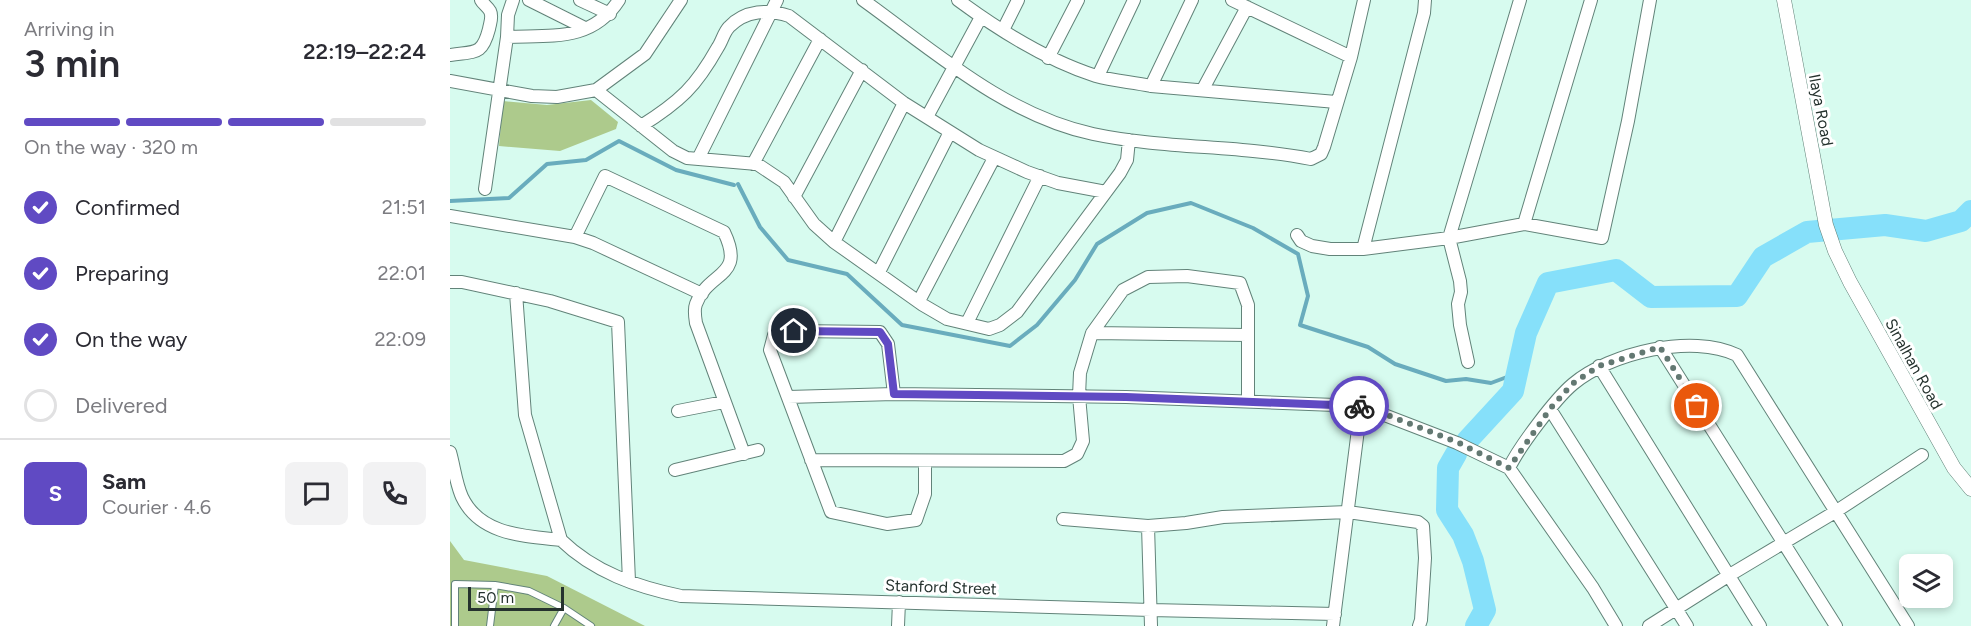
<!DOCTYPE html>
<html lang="en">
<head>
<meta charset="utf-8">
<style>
  body { margin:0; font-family:Figtree,sans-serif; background:#f2f2f3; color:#2b2b33; height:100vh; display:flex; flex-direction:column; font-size:22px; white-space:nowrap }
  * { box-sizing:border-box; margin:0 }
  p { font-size:20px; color:#7c7c81 }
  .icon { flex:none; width:33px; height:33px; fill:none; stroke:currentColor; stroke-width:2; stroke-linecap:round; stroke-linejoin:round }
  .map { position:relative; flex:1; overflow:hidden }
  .sheet { display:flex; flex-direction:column; background:#fff; width:450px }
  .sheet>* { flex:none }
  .controls { position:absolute; left:1449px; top:554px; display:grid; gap:12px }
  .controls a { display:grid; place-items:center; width:54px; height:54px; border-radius:9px; background:#fff; box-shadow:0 3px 9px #0003; font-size:30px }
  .scale { position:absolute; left:18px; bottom:15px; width:96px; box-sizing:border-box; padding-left:6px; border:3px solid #25322e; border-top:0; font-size:16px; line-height:21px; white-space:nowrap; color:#25322e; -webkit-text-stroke:4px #fff; paint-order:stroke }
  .pin { position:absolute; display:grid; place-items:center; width:51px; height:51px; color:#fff; margin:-26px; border:3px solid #fff; border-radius:50%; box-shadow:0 2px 6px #0007 }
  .courier { position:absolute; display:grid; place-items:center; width:60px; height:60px; margin:-30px; border:4px solid #604ac3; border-radius:50%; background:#fff; color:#222; box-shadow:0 2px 8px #0007 }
  .overview em { font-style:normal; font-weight:600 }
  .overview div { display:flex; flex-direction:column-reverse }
  .overview { display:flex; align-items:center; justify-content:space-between; height:102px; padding:0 24px }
  h1 { font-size:39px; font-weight:600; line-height:45px }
  .bar { display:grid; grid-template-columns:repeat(4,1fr); gap:9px 6px; align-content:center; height:72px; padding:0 24px }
  .bar i { height:8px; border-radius:4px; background:#e1e1e2 }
  .bar .current { background:#604ac3 }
  .bar p { grid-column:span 4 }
  .line { display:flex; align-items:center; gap:15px; padding:0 24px; border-top:2px solid #e1e1e2 }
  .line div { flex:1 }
  .round { display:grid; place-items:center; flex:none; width:63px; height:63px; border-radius:9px; background:#f2f2f3 }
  ol { padding:0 24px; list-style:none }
  li { display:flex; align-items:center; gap:18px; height:66px }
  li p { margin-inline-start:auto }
  li .icon { padding:6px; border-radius:50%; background:#604ac3; color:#fff; stroke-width:4 }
  li:last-child { color:#7c7c81 }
  li i { width:33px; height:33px; border:3px solid #e1e1e2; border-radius:50% }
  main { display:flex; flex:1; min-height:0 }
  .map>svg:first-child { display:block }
</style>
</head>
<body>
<main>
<section class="sheet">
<div class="overview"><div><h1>3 min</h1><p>Arriving in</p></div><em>22:19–22:24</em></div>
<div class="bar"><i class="current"></i><i class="current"></i><i class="current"></i><i></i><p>On the way · 320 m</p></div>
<ol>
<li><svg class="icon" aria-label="check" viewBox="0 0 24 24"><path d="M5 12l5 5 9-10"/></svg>Confirmed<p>21:51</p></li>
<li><svg class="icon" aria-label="check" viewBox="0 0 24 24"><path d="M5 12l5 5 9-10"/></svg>Preparing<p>22:01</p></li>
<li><svg class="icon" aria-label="check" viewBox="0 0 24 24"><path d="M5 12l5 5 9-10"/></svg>On the way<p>22:09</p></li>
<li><i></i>Delivered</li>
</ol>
<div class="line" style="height:108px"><b class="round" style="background:#604ac3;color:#fff">S</b><div><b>Sam</b><p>Courier · 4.6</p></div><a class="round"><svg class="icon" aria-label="chat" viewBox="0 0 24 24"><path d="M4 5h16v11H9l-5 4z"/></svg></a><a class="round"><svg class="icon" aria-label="phone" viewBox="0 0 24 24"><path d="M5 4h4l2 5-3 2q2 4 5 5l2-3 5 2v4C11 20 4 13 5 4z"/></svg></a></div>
</section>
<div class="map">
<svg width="1521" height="626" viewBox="0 0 1521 626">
  <rect width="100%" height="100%" fill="#d7fbef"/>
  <!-- green -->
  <path fill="#adca8c" d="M141,100L168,122L166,129L110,151L49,146L53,101L97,105Z
    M0,541L14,560L97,576L195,626H0Z"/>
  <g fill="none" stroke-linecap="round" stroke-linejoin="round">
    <!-- stream -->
    <path stroke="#69acbd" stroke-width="4" d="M288,184L310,227L338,260L397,274L452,325L560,346L587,325L625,280L647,244L697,213L741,203L803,228L848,254L858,296L850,325L918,347L945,364L996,381L1016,379L1041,383L1065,374
      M0,201L59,198L97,164L136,160L169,141L226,170L284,185"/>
    <!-- river -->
    <path stroke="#86e0fa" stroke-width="22" d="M1017,441L1063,391L1076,333L1098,283L1166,270L1201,297L1287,296L1313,257L1357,232L1435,225L1476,231L1511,221L1521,211
      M1006,454L998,468L997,510L1013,535L1023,561L1035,610L1026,626"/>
    <!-- service casing -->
    <g stroke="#628379" stroke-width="8">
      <path id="service" d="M5,626V584L45,585L79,591L114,608
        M40,626L45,585
        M104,626L114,608L141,626"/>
    </g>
    <!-- minor casing -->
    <g stroke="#628379" stroke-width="14">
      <path id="minor" d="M79,0L135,28
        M130,0L160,14
        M413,0C484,51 555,115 643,134C714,149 789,145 861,159L871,154L874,147L901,57L914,0
        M508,0C550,31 596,60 646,76C663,81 683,82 701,86
        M742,0L701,86L886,102
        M782,0L901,57
        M553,30L568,0
        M57,37C101,35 142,42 169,0
        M0,55C25,51 32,56 39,29C40,23 43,17 40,11C37,6 33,4 31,0
        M598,58L628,0
        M648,76L684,0
        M0,81L82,96L107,97L146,90L195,54L231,0
        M753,89L797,7
        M146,90L223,151L237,158L307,164L334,182L364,224L384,242L473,305L497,319L539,329L550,325L567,312L670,173L677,160L679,140
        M477,117L531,17
        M191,126C207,116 223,105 236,92C249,79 259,63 268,47C272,41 274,32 279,27C295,10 319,9 339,16L454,103L529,150L577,172L608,183L656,192
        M248,159L327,0
        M303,164L370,39
        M35,189L57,37L58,15L63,0
        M344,197L412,70
        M0,216L125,237L143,243L252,294
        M1074,224L1141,0
        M847,235L851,241L862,246L880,249H913L999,238L1074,224L1152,238L1178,121L1200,0
        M125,237L155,176L274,232C296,278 259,270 246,304C244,309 245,317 246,323L294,454
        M384,242L454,103
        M913,249L974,13L975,0
        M429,272L500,132
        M0,282H12L100,301L168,322L179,581
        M66,293L75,415L111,540
        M469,301L544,158
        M517,323L590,176
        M642,333L798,335
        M1210,347L1386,626
        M1018,362L1010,325L1008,304L1011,292L1010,281L999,238L1070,0
        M1149,366L1310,626
        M444,394L438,344L430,332L344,331L324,335L320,350L381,512L437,524L466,520L475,494V461
        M338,397L444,394L676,397L911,406L1007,443L1059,468
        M1100,409L1237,626
        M228,411L274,402
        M0,452C4,466 6,484 12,497C30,535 74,536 111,540
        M361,460L614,461L627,454L633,441L629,396L630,373L642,333L673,290L698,277L737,276L790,283L798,305V400
        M225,470L308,450
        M613,519L698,526L736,523L773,517L898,512L968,522L973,526L975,558L971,620L969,626
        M698,526L701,626
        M111,540C144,572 187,587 231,596L701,610L885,614
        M448,626L449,602
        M883,626L911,406
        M1166,626L1143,588L1059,468C1069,447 1105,399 1123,384C1160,353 1242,333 1287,355L1458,626
        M1199,626L1278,576L1385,512L1472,455"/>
    </g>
    <!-- tertiary casing -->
    <g stroke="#628379" stroke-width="15">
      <path id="tertiary" d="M1334,0L1376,225L1385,251L1400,282L1504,468L1521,489"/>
    </g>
    <!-- service -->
    <use href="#service" stroke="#fff" stroke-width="6"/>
    <!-- minor -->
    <use href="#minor" stroke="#fff" stroke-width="12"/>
    <!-- tertiary -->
    <use href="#tertiary" stroke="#fff" stroke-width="14"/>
  </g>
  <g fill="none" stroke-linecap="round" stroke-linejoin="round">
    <!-- done -->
    <path stroke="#637872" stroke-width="6" stroke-dasharray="0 10.8" d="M909,406L937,415L1007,442L1059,468L1100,409L1122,384L1149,366L1210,347L1247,406"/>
    <!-- route -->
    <path stroke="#604ac3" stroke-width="8" d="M344,331L430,332L438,344L444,394L676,397L909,406"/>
  </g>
  <g text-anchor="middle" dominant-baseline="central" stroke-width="6" stroke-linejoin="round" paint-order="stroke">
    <!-- street labels -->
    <g font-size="16" fill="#25322e" stroke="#fff">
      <text transform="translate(1371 110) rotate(79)">Ilaya Road</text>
      <text transform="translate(1464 364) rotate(61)">Sinalhan Road</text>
      <text transform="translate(491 587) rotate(2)">Stanford Street</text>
    </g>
  </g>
</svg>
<div class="controls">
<a><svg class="icon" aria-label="layers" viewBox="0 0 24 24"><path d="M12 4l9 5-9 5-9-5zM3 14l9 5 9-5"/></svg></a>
</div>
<div class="scale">50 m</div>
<div class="pin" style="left:1247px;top:406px;background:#ea580c"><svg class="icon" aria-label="bag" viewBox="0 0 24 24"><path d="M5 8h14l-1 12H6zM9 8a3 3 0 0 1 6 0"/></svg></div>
<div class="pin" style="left:344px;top:331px;background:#1f2937"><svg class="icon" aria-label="home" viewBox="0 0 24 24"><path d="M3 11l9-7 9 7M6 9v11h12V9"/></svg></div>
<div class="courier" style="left:909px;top:406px"><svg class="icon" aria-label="bike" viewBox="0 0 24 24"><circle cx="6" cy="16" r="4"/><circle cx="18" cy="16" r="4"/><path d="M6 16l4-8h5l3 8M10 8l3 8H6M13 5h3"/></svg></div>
</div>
</main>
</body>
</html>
